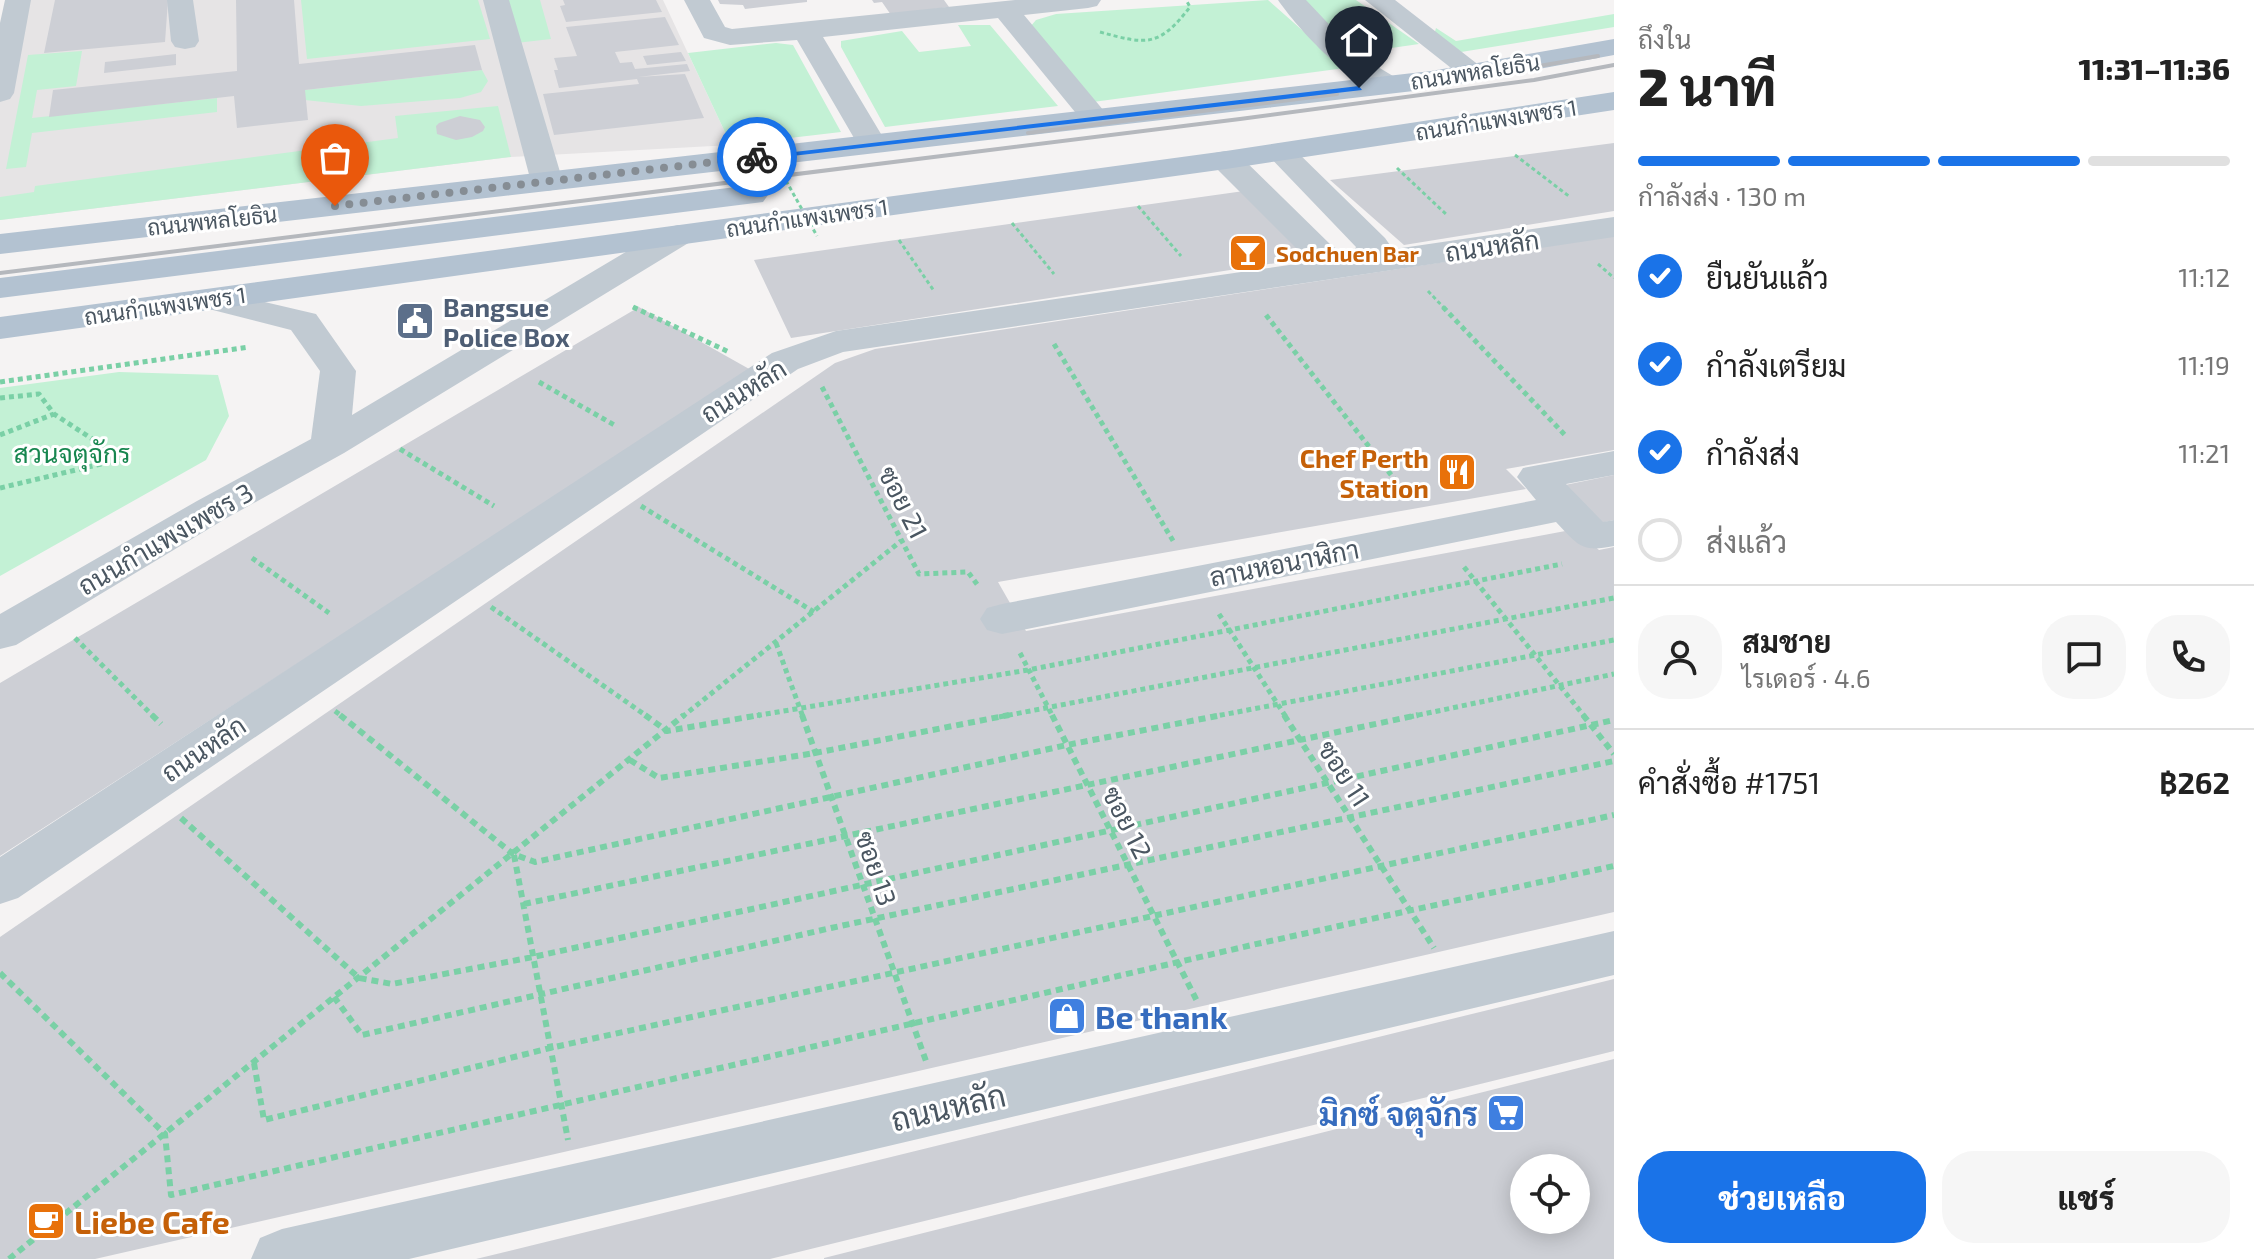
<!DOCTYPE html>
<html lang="th">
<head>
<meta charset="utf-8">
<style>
  body { margin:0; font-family:"Exo 2",Sarabun,sans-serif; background:#f6f6f6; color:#222; height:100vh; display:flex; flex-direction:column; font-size:30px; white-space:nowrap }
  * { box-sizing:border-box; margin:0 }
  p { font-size:26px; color:#767676 }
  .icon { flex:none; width:44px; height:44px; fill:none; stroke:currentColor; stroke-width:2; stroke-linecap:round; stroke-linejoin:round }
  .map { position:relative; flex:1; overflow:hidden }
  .side { display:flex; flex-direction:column; background:#fff; width:640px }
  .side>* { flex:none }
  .controls { position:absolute; left:1510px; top:1154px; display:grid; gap:16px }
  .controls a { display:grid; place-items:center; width:80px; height:80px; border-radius:50%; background:#fff; box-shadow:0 4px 20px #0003; font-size:40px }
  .pin { position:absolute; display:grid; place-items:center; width:68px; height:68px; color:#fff; margin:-82px -34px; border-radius:50% 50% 50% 0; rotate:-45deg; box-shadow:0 0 8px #0007 }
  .pin .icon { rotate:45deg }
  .courier { position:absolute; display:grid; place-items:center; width:80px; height:80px; margin:-40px; border:6px solid #1a73e8; border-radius:50%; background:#fff; color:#222; box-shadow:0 2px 10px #0007 }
  .overview em { font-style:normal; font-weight:800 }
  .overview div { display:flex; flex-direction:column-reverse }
  .overview { display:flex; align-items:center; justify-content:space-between; height:136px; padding:0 24px }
  h1 { font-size:52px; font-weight:800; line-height:60px }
  .bar { display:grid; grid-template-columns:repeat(4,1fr); gap:12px 8px; align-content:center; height:96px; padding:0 24px }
  .bar i { height:10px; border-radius:6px; background:#e0e0e0 }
  .bar .active { background:#1a73e8 }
  .bar p { grid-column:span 4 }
  .line { display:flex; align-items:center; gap:20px; padding:0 24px; border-top:2px solid #e0e0e0 }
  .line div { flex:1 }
  .round { display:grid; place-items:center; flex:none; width:84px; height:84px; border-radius:32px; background:#f6f6f6 }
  ol { padding:0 24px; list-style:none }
  li { display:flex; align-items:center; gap:24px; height:88px }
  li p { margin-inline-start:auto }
  li .icon { padding:8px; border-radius:50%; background:#1a73e8; color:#fff; stroke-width:4 }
  li:last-child { color:#767676 }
  li i { width:44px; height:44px; border:4px solid #e0e0e0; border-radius:50% }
  .button { display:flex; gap:16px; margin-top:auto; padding:16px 24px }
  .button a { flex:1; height:92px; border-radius:32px; background:#1a73e8; color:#fff; font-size:32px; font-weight:800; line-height:92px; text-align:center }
  .button a+a { background:#f6f6f6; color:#222 }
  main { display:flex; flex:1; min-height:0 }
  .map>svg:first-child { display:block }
</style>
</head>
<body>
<main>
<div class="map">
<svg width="1614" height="1259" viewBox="0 0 1614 1259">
  <rect width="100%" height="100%" fill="#f5f3f3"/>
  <!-- education -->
  <path fill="#e6e4e5" d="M22,0H663L731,145L511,157L0,220V92Z"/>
  <!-- green -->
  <path fill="#c3f1d5" d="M301,0H478L490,39L307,59Z
    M503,0H540L551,39L516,43Z
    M1268,0L1345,68L1093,102L1030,27L1036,20L1056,14Z
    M1304,0H1356L1419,44L1357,53Z
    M1614,14V27L1461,52L1434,35L1436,28L1456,41Z
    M958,25H990L1058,106L885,127L841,47V41L902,31L919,52L971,46Z
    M776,43L793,45L841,132L731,145L688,53Z
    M82,51L76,86L37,90L32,118L217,98V112L32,133L26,167L6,169L28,55Z
    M482,70L488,81L481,92L460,98L361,106L305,100V90Z
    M498,106L511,157L0,220V197L34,192L35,186L398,138L395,116Z
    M119,372L218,375L229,416L206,460L0,576V388Z"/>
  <!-- building -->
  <path fill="#cdcfd5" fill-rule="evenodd" d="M55,0H168L165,42L44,53Z
    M236,0H294L299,64L475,45L482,70L305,90L308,120L237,128L234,96L49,117L53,90L237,71Z
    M563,0H656L662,12L566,22L560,6L565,5Z
    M718,0H807V2L745,9L743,5L720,4Z
    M872,0H944L949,7L891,15L882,2L874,3Z
    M665,17L679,45L615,52L620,63L632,62L635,69L687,64L690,71L638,77L685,74L704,118L554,135L543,94L639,84L637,79L559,88L554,70H558L554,58L577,56L566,27Z
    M681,52L686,61L647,65L643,56Z
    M176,54V65L104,73L105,62Z
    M460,116L480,120L485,127L483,131L472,137L456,140L437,134L436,126L439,123Z
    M1614,143V211L1404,245L1330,180Z
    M1244,191L1308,258L791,338L754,260Z
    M1614,236V450L1506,469L1526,489L998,582L1026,631L1576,529L1599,550L1614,547V912L95,1259H0V937L835,363L875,349Z
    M639,307L751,370L0,856V683Z
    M1614,475V520L1601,523L1565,485Z
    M1614,979V1051L770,1259H476Z
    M1614,1059V1259H824V1258ZM1524,1168H1576V1220H1524Z"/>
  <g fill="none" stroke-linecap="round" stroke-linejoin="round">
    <!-- path-far2 -->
    <path stroke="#7ad0a6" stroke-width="3" stroke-dasharray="4 3" stroke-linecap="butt" d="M1100,32C1147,45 1159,47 1190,7L1186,0
      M1515,155L1570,197
      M1397,168L1448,216
      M1138,206L1181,256
      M1012,223L1054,274
      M899,240L934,291
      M1598,264L1614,278
      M1428,291L1445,309
      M633,307L637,309"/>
    <!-- path-far1 -->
    <path stroke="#7ad0a6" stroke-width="5" stroke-dasharray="5 4" stroke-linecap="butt" d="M633,307L729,352
      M1443,307L1565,435
      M1266,315L1410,499
      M1054,344L1175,544
      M0,382L249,347
      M539,382L616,426
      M822,387L919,574L968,572L979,587
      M0,398L39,394L54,414L123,459
      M0,435L54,414
      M400,449L494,506
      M0,488L122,459
      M641,506L814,612
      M252,558L329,613
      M1464,567L1585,717
      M491,607L648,717
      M1219,614L1286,717
      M75,638L154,717
      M776,643L803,717
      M1020,653L1053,717
      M335,711L343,717
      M682,717L901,541
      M748,717L1028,670L1562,564
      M999,717L1614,598
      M1211,717L1614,640
      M1409,717L1614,674"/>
    <!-- path -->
    <path stroke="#7ad0a6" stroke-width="6" stroke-dasharray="7 5" stroke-linecap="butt" d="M152,715L161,724
      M340,715L513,854L535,862L1067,745L1222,715
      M645,715L667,731L760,715
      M802,715L926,1061
      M1052,715L1197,1001
      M1284,715L1434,948
      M1583,715L1614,754
      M630,760L659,778L815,753L1009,715
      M181,818L359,978L392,984L533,957L1614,720
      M514,855L568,1140
      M524,904L1418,715
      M0,973L165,1134L171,1195L1252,945L1614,866
      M334,997L362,1035L831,928L1614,761
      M254,1063L264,1120L550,1048L1614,815
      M9,1259L684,715"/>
    <!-- minor -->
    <path fill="#c1cad2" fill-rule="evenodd" d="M5,0H31L14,93L10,99L0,102V23Z
      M167,0H193L199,41L195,47L185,49L175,47L171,41Z
      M483,0H509L563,182L558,189L547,191L536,189L531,182Z
      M684,0H710L725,27L732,29L1015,0H1101L1097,6L1088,8L1024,15L1109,117L1104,123L1094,126L1084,123L998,18L823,37L887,144L883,150L872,153L861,150L797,40L730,45L704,38Z
      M1278,0H1306L1358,55L1398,79L1402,85L1398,91C1361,100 1298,29 1278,0Z
      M1365,0H1395L1489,73L1485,79L1475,82L1465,79Z
      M1280,143L1291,146L1385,238L1390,245L1388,250L1614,217V237L843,352L798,369L18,898L0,904V857L772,353L836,331L1310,262L1215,167L1211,160L1215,153L1226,151L1237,153L1333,247L1352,254L1356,247L1265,152L1269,146Z
      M678,225L690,228L694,235L690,242L344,453L225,519L16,645L0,649V614L197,501L311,439L320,371L291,330L197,306L192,299L197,292L209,289L316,314L356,371L352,415L666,228Z
      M1614,451V475L1566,484L1603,522L1614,520V546C1581,553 1578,545 1556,522L1002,634L987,630L980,619L987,608L1002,604L1536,500L1517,477L1523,468Z
      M1614,931V975L409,1259H251L260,1238L282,1229Z"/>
    <!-- major -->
    <path fill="#b3c2d1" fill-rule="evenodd" d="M1614,39V55L1431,89L0,254V234L1431,71Z
      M1614,92V110L1226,169L0,339V317L1226,151Z
      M752,185L763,188L768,195L763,202L0,298V278Z"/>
    <!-- rail -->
    <path stroke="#b5b8bd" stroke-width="4" d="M1492,74L1598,56
      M1028,133L1337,94
      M0,273L1240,119L1534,80L1614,65"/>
    <!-- path-bridge -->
    <path stroke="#7ad0a6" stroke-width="3" stroke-dasharray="4 3" stroke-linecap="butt" d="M762,138L817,236"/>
  </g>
  <!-- route -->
  <path fill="#1a73e8" d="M1359,86L1362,90L757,160L752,157Z"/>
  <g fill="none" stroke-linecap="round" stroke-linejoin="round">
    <!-- done -->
    <path stroke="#868d94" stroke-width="8" stroke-dasharray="0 14.4" d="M335,206L757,157"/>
  </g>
  <!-- icons -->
  <defs>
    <g id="bar-square" transform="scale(2)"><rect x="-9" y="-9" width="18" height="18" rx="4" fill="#e8710a" stroke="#fff"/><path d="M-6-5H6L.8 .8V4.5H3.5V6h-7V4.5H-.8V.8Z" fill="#fff"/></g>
    <g id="civic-square" transform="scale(2)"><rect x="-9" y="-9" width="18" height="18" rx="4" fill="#5c6f8a" stroke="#fff"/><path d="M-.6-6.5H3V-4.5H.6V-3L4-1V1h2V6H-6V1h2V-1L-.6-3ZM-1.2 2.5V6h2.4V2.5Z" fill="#fff"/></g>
    <g id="restaurant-square" transform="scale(2)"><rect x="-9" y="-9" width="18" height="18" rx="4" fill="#e8710a" stroke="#fff"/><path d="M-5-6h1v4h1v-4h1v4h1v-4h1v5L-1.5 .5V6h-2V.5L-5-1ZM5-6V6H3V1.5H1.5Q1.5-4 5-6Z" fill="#fff"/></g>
    <g id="shop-square" transform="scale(2)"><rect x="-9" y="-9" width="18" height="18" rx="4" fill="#3f7fe0" stroke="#fff"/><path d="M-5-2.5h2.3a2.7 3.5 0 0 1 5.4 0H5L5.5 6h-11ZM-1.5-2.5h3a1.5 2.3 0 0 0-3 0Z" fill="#fff"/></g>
    <g id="supermarket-square" transform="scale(2)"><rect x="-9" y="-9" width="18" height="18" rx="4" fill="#3f7fe0" stroke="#fff"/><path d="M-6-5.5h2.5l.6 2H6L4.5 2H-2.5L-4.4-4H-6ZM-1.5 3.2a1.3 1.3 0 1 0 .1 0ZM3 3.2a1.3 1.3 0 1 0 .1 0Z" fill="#fff"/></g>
    <g id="cafe-square" transform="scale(2)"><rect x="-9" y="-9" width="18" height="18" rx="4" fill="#e8710a" stroke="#fff"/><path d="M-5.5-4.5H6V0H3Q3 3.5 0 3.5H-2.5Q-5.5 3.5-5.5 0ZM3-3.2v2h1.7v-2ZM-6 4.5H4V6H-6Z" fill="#fff"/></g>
  </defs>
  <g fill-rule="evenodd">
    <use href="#bar-square" x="1248" y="253"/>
    <use href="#civic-square" x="415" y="321"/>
    <use href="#restaurant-square" x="1457" y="472"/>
    <use href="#shop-square" x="1067" y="1016"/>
    <use href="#supermarket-square" x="1506" y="1113"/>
    <use href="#cafe-square" x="46" y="1221"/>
  </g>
  <g text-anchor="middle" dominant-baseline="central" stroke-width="6" stroke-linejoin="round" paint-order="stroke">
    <!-- far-street labels -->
    <g font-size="22" fill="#4a5661" stroke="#fff">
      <text transform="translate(1475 71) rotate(-9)">ถนนพหลโยธิน</text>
      <text transform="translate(1496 119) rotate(-9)">ถนนกำแพงเพชร 1</text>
      <text transform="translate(807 217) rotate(-8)">ถนนกำแพงเพชร 1</text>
      <text transform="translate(212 220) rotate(-6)">ถนนพหลโยธิน</text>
      <text transform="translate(165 305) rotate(-8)">ถนนกำแพงเพชร 1</text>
    </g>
    <!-- far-food labels -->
    <g font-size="22" font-weight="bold" fill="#c56008" stroke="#fff" text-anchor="start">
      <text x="1276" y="253">Sodchuen Bar</text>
    </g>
    <!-- street labels -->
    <g font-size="26" fill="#4a5661" stroke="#fff">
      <text transform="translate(1492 245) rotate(-8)">ถนนหลัก</text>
      <text transform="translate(743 390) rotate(-32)">ถนนหลัก</text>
      <text transform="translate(904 502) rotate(63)">ซอย 21</text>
      <text transform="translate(165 538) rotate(-30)">ถนนกำแพงเพชร 3</text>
      <text transform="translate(1284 562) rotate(-11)">ลานหอนาฬิกา</text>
      <text transform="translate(203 748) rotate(-34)">ถนนหลัก</text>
      <text transform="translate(1345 773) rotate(57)">ซอย 11</text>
      <text transform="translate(1128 822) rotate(63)">ซอย 12</text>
      <text transform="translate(877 868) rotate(71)">ซอย 13</text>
    </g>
    <!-- service labels -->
    <g font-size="26" font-weight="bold" fill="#4e5e75" stroke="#fff" text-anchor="start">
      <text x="443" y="306">Bangsue<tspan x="443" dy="30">Police Box</tspan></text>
    </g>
    <!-- park labels -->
    <g font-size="26" fill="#17864f" stroke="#fff">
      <text x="72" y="452">สวนจตุจักร</text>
    </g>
    <!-- food labels -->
    <g font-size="26" font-weight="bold" fill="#c56008" stroke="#fff" text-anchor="end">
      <text x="1429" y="457">Chef Perth<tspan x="1429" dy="30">Station</tspan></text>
    </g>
    <!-- near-shop labels -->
    <g font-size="32" font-weight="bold" fill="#366cbe" stroke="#fff" text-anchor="start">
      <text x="1095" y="1016">Be thank</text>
      <text x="1478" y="1113" text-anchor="end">มิกซ์ จตุจักร</text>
    </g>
    <!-- near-street labels -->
    <g font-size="32" fill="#4a5661" stroke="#fff">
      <text transform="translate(948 1106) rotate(-13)">ถนนหลัก</text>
    </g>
    <!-- near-food labels -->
    <g font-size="32" font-weight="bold" fill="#c56008" stroke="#fff" text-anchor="start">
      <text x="74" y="1221">Liebe Cafe</text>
    </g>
  </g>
</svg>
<div class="controls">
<a><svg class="icon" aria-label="locate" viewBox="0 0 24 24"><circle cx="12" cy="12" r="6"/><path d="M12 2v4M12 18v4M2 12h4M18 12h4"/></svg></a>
</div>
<div class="pin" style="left:335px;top:206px;background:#ea580c"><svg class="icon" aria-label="bag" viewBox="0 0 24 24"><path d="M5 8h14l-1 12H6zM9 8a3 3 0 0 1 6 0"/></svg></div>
<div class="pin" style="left:1359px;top:88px;background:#1f2937"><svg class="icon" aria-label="home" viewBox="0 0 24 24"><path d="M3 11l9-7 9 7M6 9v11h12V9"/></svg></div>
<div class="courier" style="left:757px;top:157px"><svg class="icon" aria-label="bike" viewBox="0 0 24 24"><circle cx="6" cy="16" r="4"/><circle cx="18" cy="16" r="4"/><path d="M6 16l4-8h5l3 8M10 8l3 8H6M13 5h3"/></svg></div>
</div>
<section class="side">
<div class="overview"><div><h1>2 นาที</h1><p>ถึงใน</p></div><em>11:31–11:36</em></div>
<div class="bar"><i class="active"></i><i class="active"></i><i class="active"></i><i></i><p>กำลังส่ง · 130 m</p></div>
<ol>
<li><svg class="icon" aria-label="check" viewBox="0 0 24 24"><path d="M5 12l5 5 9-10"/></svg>ยืนยันแล้ว<p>11:12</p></li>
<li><svg class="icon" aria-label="check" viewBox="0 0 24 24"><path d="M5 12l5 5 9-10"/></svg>กำลังเตรียม<p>11:19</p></li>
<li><svg class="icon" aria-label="check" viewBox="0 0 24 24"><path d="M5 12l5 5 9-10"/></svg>กำลังส่ง<p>11:21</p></li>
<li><i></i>ส่งแล้ว</li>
</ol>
<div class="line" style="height:144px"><a class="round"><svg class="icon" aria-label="person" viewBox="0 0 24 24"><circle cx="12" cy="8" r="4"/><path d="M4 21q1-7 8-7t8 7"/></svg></a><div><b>สมชาย</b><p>ไรเดอร์ · 4.6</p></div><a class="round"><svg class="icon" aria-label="chat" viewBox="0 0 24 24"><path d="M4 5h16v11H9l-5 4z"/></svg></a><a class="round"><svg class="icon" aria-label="phone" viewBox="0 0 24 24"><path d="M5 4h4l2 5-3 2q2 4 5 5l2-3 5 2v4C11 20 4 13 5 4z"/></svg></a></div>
<div class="line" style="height:104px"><div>คำสั่งซื้อ #1751</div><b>฿262</b></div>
<div class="button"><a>ช่วยเหลือ</a><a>แชร์</a></div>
</section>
</main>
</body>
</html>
